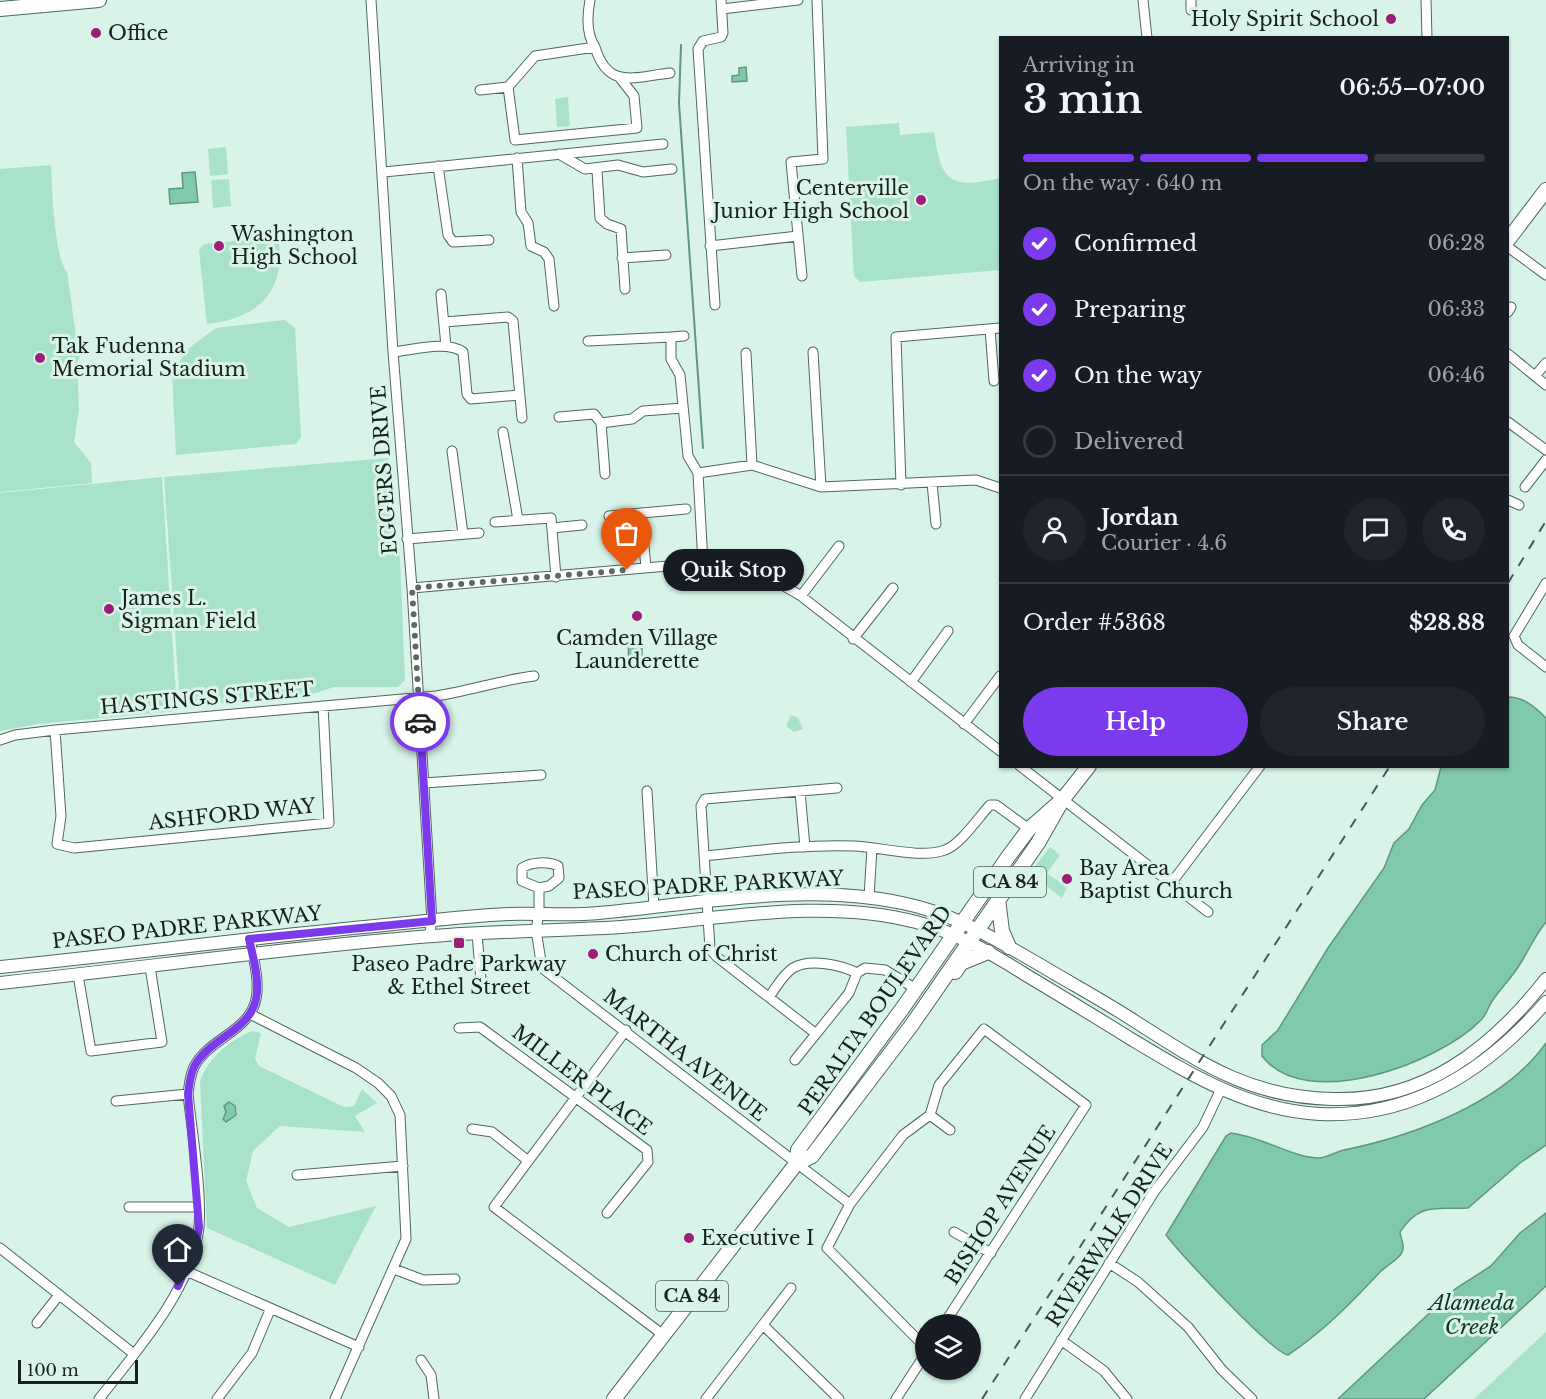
<!DOCTYPE html>
<html lang="en">
<head>
<meta charset="utf-8">
<style>
  body { margin:0; font-family:"Libre Baskerville",serif; background:#20242c; color:#f1f3f6; height:100vh; display:flex; flex-direction:column; font-size:22px; white-space:nowrap }
  * { box-sizing:border-box; margin:0 }
  p { font-size:20px; color:#9ea1a6 }
  .icon { flex:none; width:33px; height:33px; fill:none; stroke:currentColor; stroke-width:2; stroke-linecap:round; stroke-linejoin:round }
  .map { position:relative; flex:1; overflow:hidden }
  .panel { position:absolute; left:999px; top:36px; width:510px; height:732px; display:flex; flex-direction:column; background:#171b24; border-radius:0px; box-shadow:0 2px 4px #0004 }
  .panel>* { flex:none }
  .buttons { position:absolute; left:915px; top:1314px; display:grid; gap:12px }
  .buttons a { display:grid; place-items:center; width:66px; height:66px; border-radius:50%; background:#171b24; box-shadow:0 2px 4px #0004; font-size:30px }
  .scale { position:absolute; left:18px; bottom:15px; width:120px; box-sizing:border-box; padding-left:6px; border:3px solid #17201c; border-top:0; font-size:16px; line-height:21px; white-space:nowrap; color:#17201c; -webkit-text-stroke:4px #d8f3e7; paint-order:stroke }
  .pin { position:absolute; display:grid; place-items:center; width:51px; height:51px; color:#fff; margin:-62px -26px; border-radius:50% 50% 50% 0; rotate:-45deg; box-shadow:0 0 6px #0007 }
  .pin .icon { rotate:45deg }
  .courier { position:absolute; display:grid; place-items:center; width:60px; height:60px; margin:-30px; border:4px solid #7c3aed; border-radius:50%; background:#fff; color:#222; box-shadow:0 2px 8px #0007 }
  .bubble { position:absolute; height:42px; border-radius:21px; background:#171b24; box-shadow:0 2px 4px #0004; font-size:20px; font-weight:600; line-height:42px; text-align:center }
  .overview em { font-style:normal; font-weight:600 }
  .overview div { display:flex; flex-direction:column-reverse }
  .overview { display:flex; align-items:center; justify-content:space-between; height:102px; padding:0 24px }
  h1 { font-size:39px; font-weight:600; line-height:45px }
  .bar { display:grid; grid-template-columns:repeat(4,1fr); gap:9px 6px; align-content:center; height:72px; padding:0 24px }
  .bar i { height:8px; border-radius:4px; background:#363941 }
  .bar .current { background:#7c3aed }
  .bar p { grid-column:span 4 }
  .line { display:flex; align-items:center; gap:15px; padding:0 24px; border-top:2px solid #363941 }
  .line div { flex:1 }
  .round { display:grid; place-items:center; flex:none; width:63px; height:63px; border-radius:32px; background:#20242c }
  ol { padding:0 24px; list-style:none }
  li { display:flex; align-items:center; gap:18px; height:66px }
  li p { margin-inline-start:auto }
  li .icon { padding:6px; border-radius:50%; background:#7c3aed; color:#fff; stroke-width:4 }
  li:last-child { color:#9ea1a6 }
  li i { width:33px; height:33px; border:3px solid #363941; border-radius:50% }
  .button { display:flex; gap:12px; margin-top:auto; padding:12px 24px }
  .button a { flex:1; height:69px; border-radius:36px; background:#7c3aed; color:#fff; font-size:24px; font-weight:600; line-height:69px; text-align:center }
  .button a+a { background:#20242c; color:#f1f3f6 }
  .map>svg:first-child { display:block }
</style>
</head>
<body>
<div class="map">
<svg width="1546" height="1399" viewBox="0 0 1546 1399">
  <rect width="100%" height="100%" fill="#d8f3e7"/>
  <!-- green -->
  <path fill="#a9e2cb" d="M568,97L570,126L557,127L555,99Z
    M899,123L900,135L934,132C941,181 949,190 1000,178V270L860,282L854,276L846,127Z
    M226,147L228,174L210,176L208,149Z
    M51,165C52,188 54,256 67,272L77,343L81,354L77,363L79,409L74,442L91,463L92,483L0,492V169Z
    M229,179L231,206L213,208L211,180Z
    M278,237C287,291 259,318 207,324L199,250L204,244Z
    M285,320L295,328L301,437L296,444L176,455L172,372L189,348L216,328Z
    M388,458L400,559L405,680L398,687H334L310,695L272,693L250,700L223,703L204,700L180,703L164,477Z
    M162,477L177,711L38,724L0,731V493Z
    M791,715L798,718L803,729L794,732L786,726Z
    M1050,847L1060,855L1047,873L1067,888L1062,898L1030,873Z
    M252,1031L261,1033L255,1059L259,1066L344,1107L354,1106L362,1089L377,1103L355,1116L365,1132L280,1126L253,1151L246,1181L257,1208L289,1227L376,1206L335,1285L207,1228L200,1081C210,1056 228,1042 252,1031Z
    M1546,1332V1399H1474Z"/>
  <!-- water -->
  <path fill="#80c9ad" stroke="#609682" stroke-width="1.5" d="M746,67L747,81L732,82V76L739,75V68Z
    M195,172L198,202L170,204L169,189L183,188L182,173Z
    M642,637V665L629,666L628,638Z
    M1508,697C1524,697 1535,707 1546,718V922C1535,935 1529,950 1520,964C1513,976 1503,986 1495,997C1489,1004 1487,1014 1481,1020C1441,1062 1306,1114 1262,1056V1045L1278,1030L1328,948L1384,868L1394,843L1409,829L1422,805L1435,790L1441,767L1508,766Z
    M1546,1043V1145L1520,1163L1468,1208C1438,1210 1420,1201 1400,1232C1401,1240 1406,1247 1401,1254C1396,1261 1386,1266 1380,1272C1353,1301 1323,1332 1288,1355C1272,1353 1180,1253 1166,1235L1226,1136L1231,1133C1263,1137 1289,1156 1318,1158C1327,1158 1335,1152 1344,1150C1413,1136 1504,1103 1546,1043Z
    M229,1102L235,1106L236,1115L226,1122L223,1119L226,1112L224,1106Z
    M1546,1213V1286L1424,1399H1338L1455,1289L1491,1266L1520,1233Z"/>
  <g fill="none" stroke-linecap="round" stroke-linejoin="round">
    <!-- stream -->
    <path stroke="#609682" stroke-width="2" d="M681,45L679,103L703,448"/>
    <!-- street casing -->
    <g stroke="#50675e" stroke-width="11">
      <path id="street" d="M371,0L393,352L412,588L432,921L429,936
        M590,0C587,16 586,34 595,47
        M1143,0L1147,38
        M1191,0V10
        M1426,0L1427,38
        M722,9L798,0
        M620,78L634,96L637,128L515,140L508,87L535,56L595,47C608,90 634,77 670,73
        M480,90L508,87
        M559,154L585,169L618,165L643,172L672,169
        M517,158L521,212L528,223L531,246L544,252L549,259L554,306
        M438,166L448,235L453,242L489,240
        M593,168L597,171L600,218L607,224L621,229L625,289
        M384,172L663,144
        M710,246L798,236
        M1508,247L1546,275
        M622,258L666,255
        M802,276L791,162L823,159L817,0
        M441,294L446,346
        M715,305L698,49L703,41L721,37L723,33L721,0
        M1508,312L1511,307
        M444,322L508,317L513,321L522,418
        M990,329L994,381
        M671,337L684,336
        M588,341L671,337V359L680,375L688,456L698,473L703,563
        M393,352C413,350 447,340 463,352L467,394L471,399L520,395
        M813,352L821,487
        M746,353L752,465
        M1508,354L1546,385
        M1535,376L1546,363
        M559,417L594,414L601,423L632,419L643,411L683,408
        M1508,422L1546,450
        M601,423L605,474
        M503,432L518,520
        M452,451L463,534
        M698,473L752,465L821,487L976,480L1000,488
        M932,483L936,524
        M901,485L896,337L1000,328
        M1525,487L1546,460
        M1508,500L1519,505
        M641,513L646,568
        M609,516L686,509
        M495,522L551,518L556,577
        M552,528L582,525
        M407,539L479,533
        M1546,583L1514,636L1518,645L1546,667
        M412,588L703,563C746,566 764,573 801,596L1000,751
        M801,596L839,546
        M853,639L893,588
        M911,682L948,631
        M964,724L1000,676
        M55,730L61,816L57,844L74,848L329,823L323,706
        M0,740L15,735L55,730L436,696C470,691 500,680 534,676
        M1020,766L1208,912
        M424,783L541,775
        M647,791L654,907
        M800,792L805,847
        M704,856C754,851 804,844 854,846C880,847 922,859 945,850C960,845 978,818 990,805H996L1029,829
        M1172,882L1260,766
        M539,888L522,881V868C531,862 548,861 558,866L559,878L549,886L539,888V913L536,930L542,968L850,1204
        M869,897L872,848
        M477,934L481,980
        M857,973L865,968L885,970L916,989
        M78,975L91,1051L162,1042L150,967
        M769,997C776,988 783,974 793,968C810,958 841,965 857,973
        M250,1014L356,1068L378,1083L391,1096L400,1115L406,1239L335,1399
        M459,1028L480,1027L647,1150L648,1162L607,1213
        M626,1030L494,1207L662,1334
        M815,1033L717,957L710,949L701,806L705,799L837,788
        M795,1060L849,993L857,973
        M116,1101L188,1094
        M930,1115L950,1130
        M472,1129L492,1132L527,1160
        M297,1175L403,1166
        M129,1207H199
        M954,1232L991,1253
        M0,1248L134,1354
        M1109,1263L1138,1282L1188,1327L1222,1370L1252,1399
        M394,1269L423,1280L455,1279
        M186,1271L359,1347
        M37,1323L59,1295
        M763,1325L839,1399
        M1061,1340L1104,1371L1127,1399
        M926,1348L827,1248L850,1204L903,1135L930,1115L939,1085L984,1029L1086,1105L944,1324
        M421,1360L431,1375L434,1399
        M99,1399C135,1353 193,1288 199,1227C202,1190 192,1133 188,1094C189,1085 190,1076 194,1067C208,1039 250,1031 256,999C260,981 253,957 250,939
        M217,1399L252,1353L270,1310
        M706,1399L791,1288
        M896,1399L926,1353
        M1025,1399L1154,1192L1203,1127L1221,1089"/>
    </g>
    <!-- secondary casing -->
    <g stroke="#50675e" stroke-width="14">
      <path id="secondary" d="M0,967C128,954 256,937 385,925C426,921 467,916 508,914C538,913 569,916 599,913C696,904 806,882 902,903C953,913 993,938 1037,963C1070,983 1104,1001 1136,1022C1202,1064 1250,1097 1332,1099C1424,1102 1492,1048 1546,979
        M0,983C144,968 288,947 433,936C496,931 559,931 621,927C717,920 821,897 916,922C956,932 991,953 1026,975C1061,996 1096,1017 1131,1039C1191,1075 1248,1110 1320,1114C1413,1118 1487,1070 1546,1002"/>
    </g>
    <!-- primary casing -->
    <g stroke="#50675e" stroke-width="16">
      <path id="primary" d="M0,9L99,0
        M1508,240L1546,190
        M998,899L1002,931L1009,947
        M955,972L961,963L988,952
        M796,1164L798,1150L902,1009L1008,857L1029,829L1063,799L1089,766
        M614,1399L796,1164L812,1156L911,1026L1038,843L1063,799"/>
    </g>
    <!-- street -->
    <use href="#street" stroke="#fff" stroke-width="9"/>
    <!-- secondary -->
    <use href="#secondary" stroke="#fff" stroke-width="12"/>
    <!-- primary -->
    <use href="#primary" stroke="#fff" stroke-width="14"/>
    <!-- rail -->
    <path stroke="#4c5a54" stroke-width="2" stroke-dasharray="10 10" stroke-linecap="butt" d="M1508,583L1546,521
      M982,1399L1390,766"/>
  </g>
  <g fill="none" stroke-linecap="round" stroke-linejoin="round">
    <!-- done -->
    <path stroke="#5b6a63" stroke-width="6" stroke-dasharray="0 10.8" d="M420,722L412,588L627,570"/>
    <!-- route -->
    <path stroke="#7c3aed" stroke-width="8" d="M178,1286L196,1244L199,1227L188,1094C189,1085 190,1076 194,1067C208,1039 250,1031 256,999C260,981 253,957 249,939L432,921L420,722"/>
  </g>
  <!-- markers -->
  <g fill="#9b1f77" stroke="#d8f3e7" stroke-width="2">
    <circle cx="1391" cy="19" r="6"/>
    <circle cx="96" cy="33" r="6"/>
    <circle cx="921" cy="200" r="6"/>
    <circle cx="219" cy="246" r="6"/>
    <circle cx="40" cy="358" r="6"/>
    <circle cx="109" cy="609" r="6"/>
    <circle cx="637" cy="616" r="6"/>
    <circle cx="1067" cy="879" r="6"/>
    <rect x="453" y="937" width="12" height="12" rx="3"/>
    <circle cx="593" cy="954" r="6"/>
    <circle cx="689" cy="1238" r="6"/>
  </g>
  <g text-anchor="middle" dominant-baseline="central" stroke-width="6" stroke-linejoin="round" paint-order="stroke">
    <!-- shield labels -->
    <g fill="#d8f3e7" stroke="#515f59" stroke-width="1.5">
      <rect x="974" y="867" width="72" height="30" rx="4.5"/>
      <rect x="656" y="1281" width="72" height="30" rx="4.5"/>
    </g>
    <g font-size="18" font-weight="bold" fill="#17201c">
      <text x="1010" y="882">CA 84</text>
      <text x="692" y="1296">CA 84</text>
    </g>
    <!-- poi labels -->
    <g font-size="20" fill="#17201c" stroke="#d8f3e7" text-anchor="start">
      <text x="1379" y="19" text-anchor="end">Holy Spirit School</text>
      <text x="108" y="33">Office</text>
      <text x="909" y="188" text-anchor="end">Centerville<tspan x="909" dy="23">Junior High School</tspan></text>
      <text x="231" y="234">Washington<tspan x="231" dy="23">High School</tspan></text>
      <text x="52" y="346">Tak Fudenna<tspan x="52" dy="23">Memorial Stadium</tspan></text>
      <text x="121" y="598">James L.<tspan x="121" dy="23">Sigman Field</tspan></text>
      <text x="637" y="638" text-anchor="middle">Camden Village<tspan x="637" dy="23">Launderette</tspan></text>
      <text x="1079" y="868">Bay Area<tspan x="1079" dy="23">Baptist Church</tspan></text>
      <text x="605" y="954">Church of Christ</text>
      <text x="459" y="964" text-anchor="middle">Paseo Padre Parkway<tspan x="459" dy="23">&amp; Ethel Street</tspan></text>
      <text x="701" y="1238">Executive I</text>
    </g>
    <!-- street labels -->
    <g font-size="20" fill="#17201c" stroke="#d8f3e7">
      <text transform="translate(384 470) rotate(-94)">EGGERS DRIVE</text>
      <text transform="translate(207 698) rotate(-5)">HASTINGS STREET</text>
      <text transform="translate(232 814) rotate(-6)">ASHFORD WAY</text>
      <text transform="translate(708 885) rotate(-3)">PASEO PADRE PARKWAY</text>
      <text transform="translate(187 927) rotate(-6)">PASEO PADRE PARKWAY</text>
      <text transform="translate(875 1010) rotate(-55)">PERALTA BOULEVARD</text>
      <text transform="translate(685 1055) rotate(38)">MARTHA AVENUE</text>
      <text transform="translate(582 1080) rotate(37)">MILLER PLACE</text>
      <text transform="translate(1000 1205) rotate(-57)">BISHOP AVENUE</text>
      <text transform="translate(1109 1235) rotate(-57)">RIVERWALK DRIVE</text>
    </g>
    <!-- water labels -->
    <g font-size="21" font-style="italic" fill="#113428" stroke="#d8f3e7">
      <text x="1472" y="1303">Alameda<tspan x="1472" dy="24">Creek</tspan></text>
    </g>
  </g>
</svg>
<div class="buttons">
<a><svg class="icon" aria-label="layers" viewBox="0 0 24 24"><path d="M12 4l9 5-9 5-9-5zM3 14l9 5 9-5"/></svg></a>
</div>
<div class="scale">100 m</div>
<div class="pin" style="left:627px;top:570px;background:#ea580c"><svg class="icon" aria-label="bag" viewBox="0 0 24 24"><path d="M5 8h14l-1 12H6zM9 8a3 3 0 0 1 6 0"/></svg></div>
<div class="pin" style="left:178px;top:1286px;background:#1f2937"><svg class="icon" aria-label="home" viewBox="0 0 24 24"><path d="M3 11l9-7 9 7M6 9v11h12V9"/></svg></div>
<div class="courier" style="left:420px;top:722px"><svg class="icon" aria-label="car" viewBox="0 0 24 24"><path d="M5 17H2v-5l4-1 3-4h7l3 4 3 1v5h-3M9 17h6M6 11h13"/><circle cx="7" cy="17" r="2"/><circle cx="17" cy="17" r="2"/></svg></div>
<div class="bubble" style="left:663px;top:549px;width:141px">Quik Stop</div>
<section class="panel">
<div class="overview"><div><h1>3 min</h1><p>Arriving in</p></div><em>06:55–07:00</em></div>
<div class="bar"><i class="current"></i><i class="current"></i><i class="current"></i><i></i><p>On the way · 640 m</p></div>
<ol>
<li><svg class="icon" aria-label="check" viewBox="0 0 24 24"><path d="M5 12l5 5 9-10"/></svg>Confirmed<p>06:28</p></li>
<li><svg class="icon" aria-label="check" viewBox="0 0 24 24"><path d="M5 12l5 5 9-10"/></svg>Preparing<p>06:33</p></li>
<li><svg class="icon" aria-label="check" viewBox="0 0 24 24"><path d="M5 12l5 5 9-10"/></svg>On the way<p>06:46</p></li>
<li><i></i>Delivered</li>
</ol>
<div class="line" style="height:108px"><a class="round"><svg class="icon" aria-label="person" viewBox="0 0 24 24"><circle cx="12" cy="8" r="4"/><path d="M4 21q1-7 8-7t8 7"/></svg></a><div><b>Jordan</b><p>Courier · 4.6</p></div><a class="round"><svg class="icon" aria-label="chat" viewBox="0 0 24 24"><path d="M4 5h16v11H9l-5 4z"/></svg></a><a class="round"><svg class="icon" aria-label="phone" viewBox="0 0 24 24"><path d="M5 4h4l2 5-3 2q2 4 5 5l2-3 5 2v4C11 20 4 13 5 4z"/></svg></a></div>
<div class="line" style="height:78px"><div>Order #5368</div><b>$28.88</b></div>
<div class="button"><a>Help</a><a>Share</a></div>
</section>
</div>
</body>
</html>
